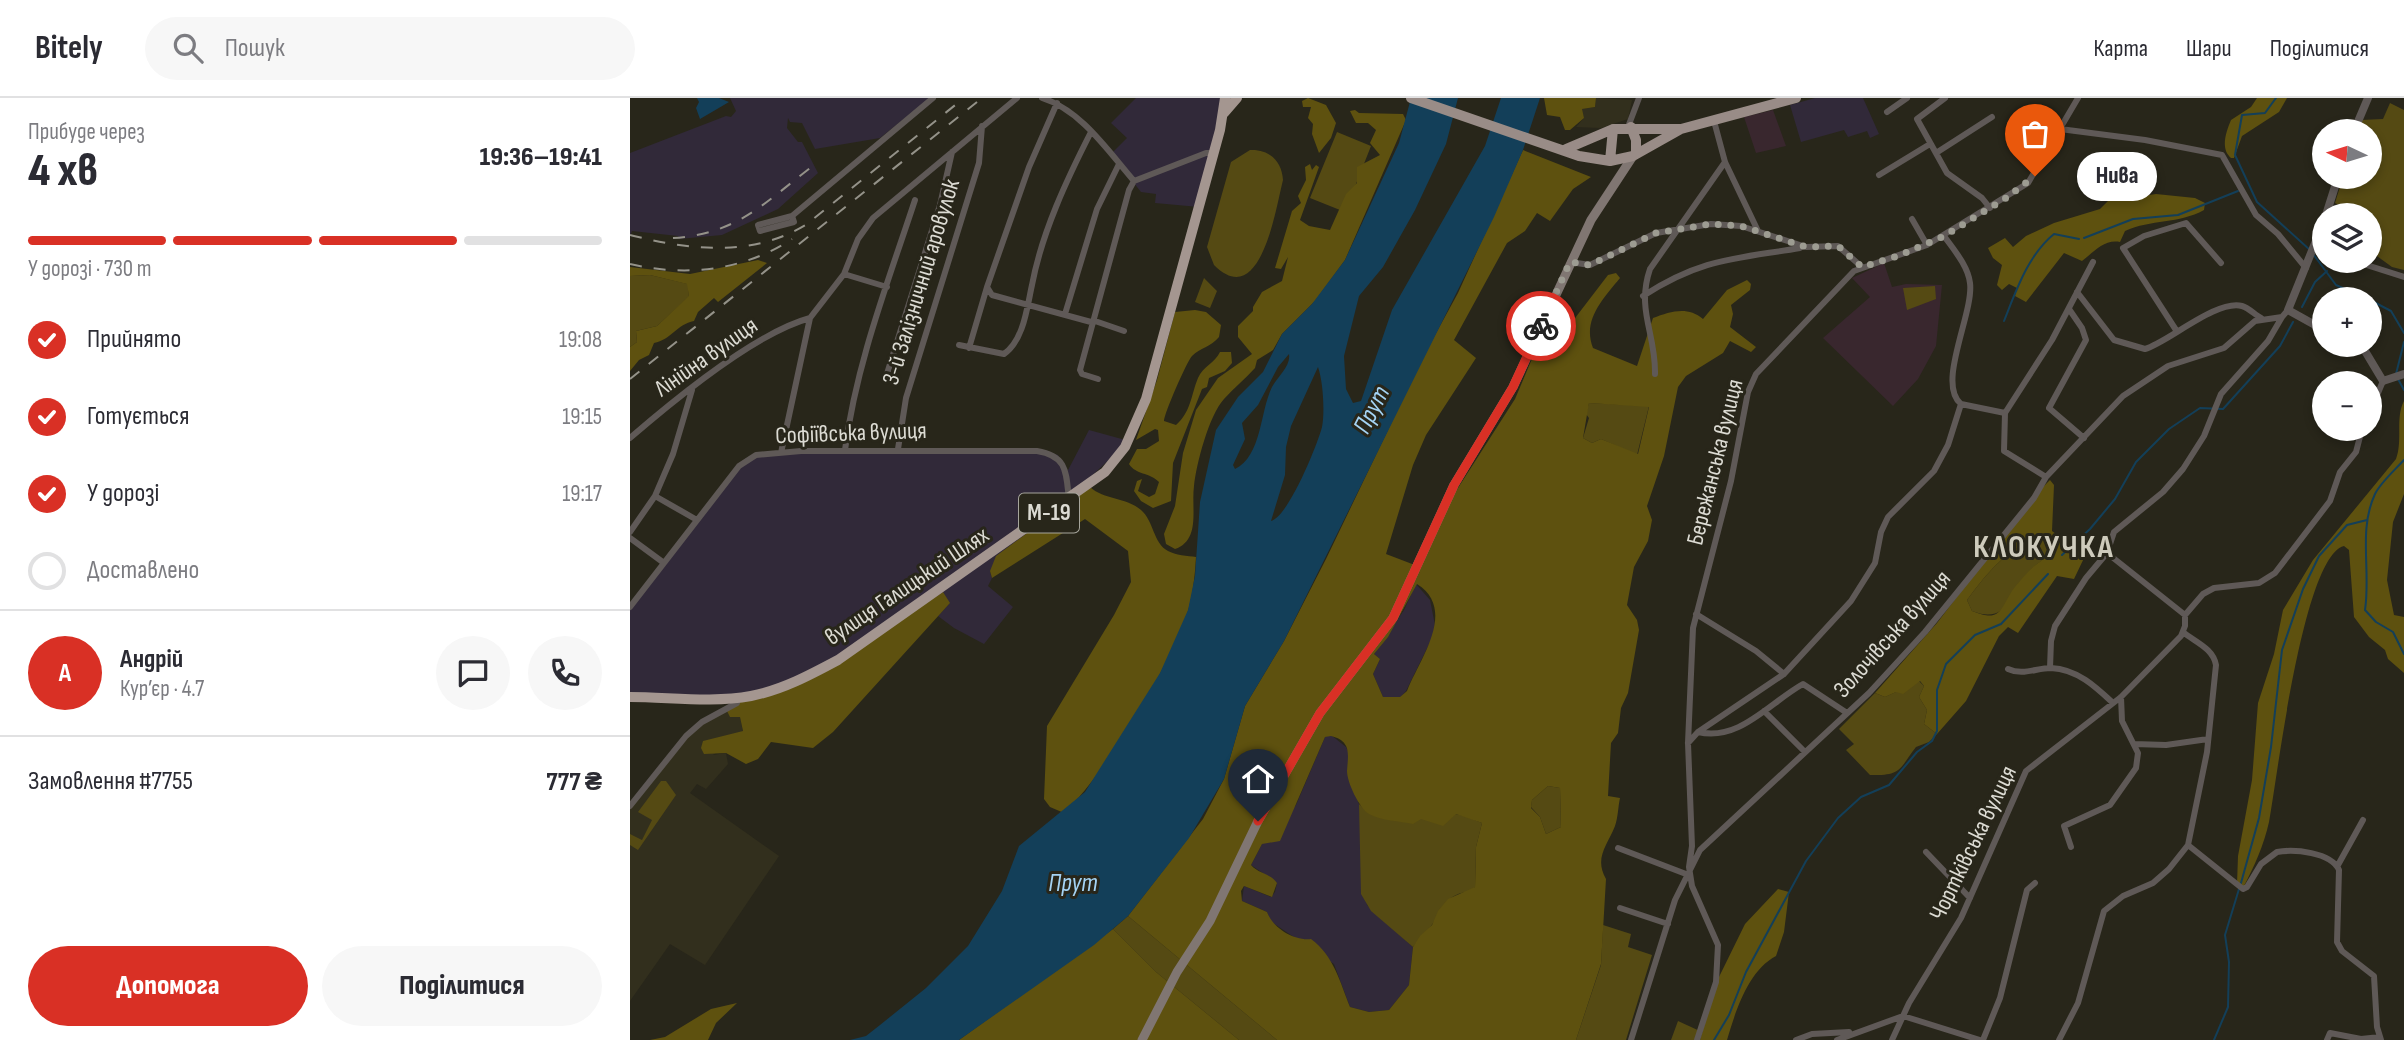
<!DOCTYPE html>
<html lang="uk">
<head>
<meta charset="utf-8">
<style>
  body { margin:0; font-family:"Sofia Sans Condensed",sans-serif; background:#f7f7f7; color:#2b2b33; height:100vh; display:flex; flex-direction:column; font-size:26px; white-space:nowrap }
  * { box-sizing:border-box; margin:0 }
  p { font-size:23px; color:#7c7c81 }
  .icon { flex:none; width:38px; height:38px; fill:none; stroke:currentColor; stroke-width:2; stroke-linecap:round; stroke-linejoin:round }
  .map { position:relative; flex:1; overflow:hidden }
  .drawer { display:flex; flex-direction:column; background:#fff; width:630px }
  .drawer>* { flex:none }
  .needle { width:46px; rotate:274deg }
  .buttons { position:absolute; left:1682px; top:21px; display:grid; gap:14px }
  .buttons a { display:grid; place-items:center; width:70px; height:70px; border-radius:50%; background:#fff; box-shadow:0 4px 10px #0003; font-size:35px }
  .pin { position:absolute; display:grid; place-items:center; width:60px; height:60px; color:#fff; margin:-72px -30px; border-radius:50% 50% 50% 0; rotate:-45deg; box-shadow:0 0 7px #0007 }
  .pin .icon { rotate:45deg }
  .courier { position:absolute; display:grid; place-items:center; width:70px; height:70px; margin:-35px; border:5px solid #d93025; border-radius:50%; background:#fff; color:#222; box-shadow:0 2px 9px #0007 }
  .bubble { position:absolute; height:49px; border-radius:24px; background:#fff; box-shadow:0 4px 10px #0003; font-size:23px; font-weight:800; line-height:49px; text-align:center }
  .summary em { font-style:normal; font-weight:800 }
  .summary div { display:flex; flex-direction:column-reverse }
  .summary { display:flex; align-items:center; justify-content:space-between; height:119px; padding:0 28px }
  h1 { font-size:46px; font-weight:800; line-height:52px }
  .bar { display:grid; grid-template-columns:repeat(4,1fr); gap:10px 7px; align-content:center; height:84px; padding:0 28px }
  .bar i { height:9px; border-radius:5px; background:#e1e1e2 }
  .bar .current { background:#d93025 }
  .bar p { grid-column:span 4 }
  .line { display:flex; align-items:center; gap:18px; padding:0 28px; border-top:2px solid #e1e1e2 }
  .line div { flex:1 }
  .round { display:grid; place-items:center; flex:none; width:74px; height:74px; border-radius:37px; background:#f7f7f7 }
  ol { padding:0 28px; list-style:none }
  li { display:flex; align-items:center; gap:21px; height:77px }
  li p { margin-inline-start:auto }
  li .icon { padding:7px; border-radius:50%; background:#d93025; color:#fff; stroke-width:4 }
  li:last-child { color:#7c7c81 }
  li i { width:38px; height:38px; border:4px solid #e1e1e2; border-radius:50% }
  .action { display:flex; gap:14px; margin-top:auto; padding:14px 28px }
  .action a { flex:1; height:80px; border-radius:42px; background:#d93025; color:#fff; font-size:28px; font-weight:800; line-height:80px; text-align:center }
  .action a+a { background:#f7f7f7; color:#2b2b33 }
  header { display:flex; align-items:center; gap:42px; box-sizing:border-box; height:98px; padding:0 35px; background:#fff; border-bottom:2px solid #e1e1e2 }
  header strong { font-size:33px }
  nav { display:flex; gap:38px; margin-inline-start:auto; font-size:24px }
  .search { width:490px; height:63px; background:#f7f7f7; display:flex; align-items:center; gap:18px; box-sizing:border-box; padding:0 24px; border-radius:38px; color:#7c7c81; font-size:26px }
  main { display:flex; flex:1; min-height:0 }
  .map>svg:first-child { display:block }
</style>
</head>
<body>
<header>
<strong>Bitely</strong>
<div class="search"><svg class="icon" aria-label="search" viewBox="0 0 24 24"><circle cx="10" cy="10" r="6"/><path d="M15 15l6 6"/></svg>Пошук</div>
<nav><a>Карта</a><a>Шари</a><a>Поділитися</a></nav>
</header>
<main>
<section class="drawer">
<div class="summary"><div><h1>4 хв</h1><p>Прибуде через</p></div><em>19:36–19:41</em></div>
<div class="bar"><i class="current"></i><i class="current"></i><i class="current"></i><i></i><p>У дорозі · 730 m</p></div>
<ol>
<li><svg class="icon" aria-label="check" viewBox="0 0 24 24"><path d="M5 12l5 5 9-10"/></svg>Прийнято<p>19:08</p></li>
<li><svg class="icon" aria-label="check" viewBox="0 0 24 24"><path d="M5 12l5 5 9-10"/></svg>Готується<p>19:15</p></li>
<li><svg class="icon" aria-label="check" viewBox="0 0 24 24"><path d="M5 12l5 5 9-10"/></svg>У дорозі<p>19:17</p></li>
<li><i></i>Доставлено</li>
</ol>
<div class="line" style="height:126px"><b class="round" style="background:#d93025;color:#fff">А</b><div><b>Андрій</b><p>Кур’єр · 4.7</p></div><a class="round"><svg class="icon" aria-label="chat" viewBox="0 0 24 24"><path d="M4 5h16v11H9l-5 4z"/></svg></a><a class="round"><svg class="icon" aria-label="phone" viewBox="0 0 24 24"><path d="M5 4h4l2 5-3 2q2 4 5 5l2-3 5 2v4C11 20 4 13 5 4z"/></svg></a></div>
<div class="line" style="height:91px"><div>Замовлення #7755</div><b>777 ₴</b></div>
<div class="action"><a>Допомога</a><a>Поділитися</a></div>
</section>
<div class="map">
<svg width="1774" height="942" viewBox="0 0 1774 942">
  <rect width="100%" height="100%" fill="#28261a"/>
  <!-- built -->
  <path fill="#322f1d" d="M966,0L1002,2L998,21L971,30L946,29L954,20L951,11L965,9Z
    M96,611L110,618L113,634L83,657L96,655L98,666L76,691L67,686L60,695L149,758L75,867L40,846L0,903V709L28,671L72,624Z"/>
  <!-- industrial -->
  <path fill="#312939" d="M100,0H300L250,40L185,51L172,25L160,24L158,20L157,30L168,44H172L188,75L148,111L92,137L49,141L48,138L2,133L0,138V55L96,18L101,19L106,13Z
    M506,0H595L569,109L525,105L526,96L511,94L481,56L497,40L481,25Z
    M1185,0H1233L1249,36L1240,40L1237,33L1218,39L1214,32L1171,44L1160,7Z
    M459,332L499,343L360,473L362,480L358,488L383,509L354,546L324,530L308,518L320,505L193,573L122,598L0,600V508L116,360L171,352H407L428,357L437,374Z
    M786,486L800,502L806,532L776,593L770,600L753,599L743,576L750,561L744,556L774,512Z
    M701,637L716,649L721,659L717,674L729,706L737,807L783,849L779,887L759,912L739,914L720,909L704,866L640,823L637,814L612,803L614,788L641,799L645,794L647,785L621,767L632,746L666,707L695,639Z"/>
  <!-- education -->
  <path fill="#39272e" d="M1143,12L1156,48L1126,55L1114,19Z
    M1254,165L1262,189L1276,186L1312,187L1306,248L1288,281L1263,308L1193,240L1240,199L1222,180Z"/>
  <!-- green -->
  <path fill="#554a13" d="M1760,5L1774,12V172L1762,169L1740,153V117H1712L1713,109L1705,105L1713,79H1740V33H1726L1731,22L1753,21Z
    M707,34L741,48L715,114L680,100Z
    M620,52C639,51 652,63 653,82C646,109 631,214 584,167L577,149L601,64Z
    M20,177L58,186L59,199L27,228L6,233L7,244L0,249V178Z
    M574,180L587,193L580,210L565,204Z
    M1305,188L1306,201L1277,212L1273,190Z
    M959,305L1019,308L1007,357L971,341L962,345L953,340L959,320L956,316Z
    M1410,439L1418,441L1423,452C1416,461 1404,467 1399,474C1381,497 1377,527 1342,513L1337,502C1355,477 1380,447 1410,439Z
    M1289,583L1294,588L1289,599L1297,612L1294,626L1307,636L1299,644L1286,649C1269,671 1272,678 1240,677L1216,652L1224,646L1209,631L1245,595L1255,599Z
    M31,683H36L46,697L8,752L0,747V736L12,742L22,722L8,714Z
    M918,688L930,690L931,729L916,736L910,719L901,709L902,702Z
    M729,706C755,731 793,714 825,716C834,717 844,722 852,725L846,749L845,789L841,793C815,796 814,810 801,828C796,835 789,841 783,849L741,813L731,796Z
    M498,818L647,942H609L526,874L483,831Z
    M973,827L1001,836L998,849L1022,857L996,942H946L971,867Z
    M1048,923L1072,934L1070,942H1041Z"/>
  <!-- forest -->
  <path fill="#5e510f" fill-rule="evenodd" d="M678,0L696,7L706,25L701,40L689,55L682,36L683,26L678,20L681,9H673L672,3Z
    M914,0H966L965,9L952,11L954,20L940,32H935L930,19L917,17Z
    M1627,0H1657L1649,14L1612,38L1604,60H1601C1590,51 1596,34 1601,22L1621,9Z
    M725,12L729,15L773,16L776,22L715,162L685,203L652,236L643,252L627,262L625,270C615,281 604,290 594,301C579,317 566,367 564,388C561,410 571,442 545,451L536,446L534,436L545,408L553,355L566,312L588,280L622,256L608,239V228L623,213V209L632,194L652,183L658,159L651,171L645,170L662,113L671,105L668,98L676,82L675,69L680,66L682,72L686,67L689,69L670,122L679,128L700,132L716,96L727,85V69L750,57L740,45L746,32L738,25H726L720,13Z
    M893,52L961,79L943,91L920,123L907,115L895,133L877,145L824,242L846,260L796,337L783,367L756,456L790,469L819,404L885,301L912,237L929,241L978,177L986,175L990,180C973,201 952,222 963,250L1007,268L1023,220C1041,213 1058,208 1073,221L1097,192L1117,182L1121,186L1120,192L1101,207L1103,216L1100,229L1126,249L1121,254L1100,243L1093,255L1056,278L1048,289L1034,358L1017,408L1022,422L1018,443L1004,469L997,507L1007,522L1009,532L998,595L991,610L988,635L981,645L978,698L990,700C988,709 988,720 985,728C977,748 964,760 976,781L971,866L946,942H647L498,818L573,721L594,681L615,608L654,543L696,461L794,257L828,195ZM959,305L1019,309L1008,356L971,341L962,345L953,340ZM787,486C828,512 789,562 777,593L770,599H753L743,576L750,561L744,556L758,539ZM701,638C722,643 718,657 717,673C717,684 729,710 739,716C751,723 770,723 783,726L791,721L813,728L826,716L852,725L846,749L845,789L818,801L808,813L802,827L790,838L783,849L779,887L759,912L739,914L720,909C710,884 704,858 681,841C664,843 643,830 637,814L612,803L611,793L614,788L642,799L647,785C640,775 629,776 621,767L632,746L650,743L695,639ZM918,688L930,690L931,729L916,736L910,719L901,710L902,702Z
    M1526,96L1565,100L1575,105L1574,112C1549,126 1521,121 1495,133L1490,144C1474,141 1464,154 1452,163L1434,155L1396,204L1385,198L1387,190L1379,186L1372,192L1367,187L1372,167L1363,160L1358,150L1375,140L1383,149L1396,138L1424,125L1470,111L1478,103Z
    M128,162L137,165L88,204L84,200L68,214L64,223C47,226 41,242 24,245L19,257L9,262L0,273V249L7,244L6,233L27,228L59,198L57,186L20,177L0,178V169L60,176Z
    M565,212L576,214L591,227L589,239C581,249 570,250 562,258C557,263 534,316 534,323L546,327C561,314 561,297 568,280C573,268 585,265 590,254H601L602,265L595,273L579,280L577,289L572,291L543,365L541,403L523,410L511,403L504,393L507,383L512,381L508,393L519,399L525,396L529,384C519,374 506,377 499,366L507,351H516L529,343L528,332L525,331L506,342L527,282L545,214Z
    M1774,303V396L1763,424L1757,482L1764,517L1774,519V575L1758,561L1755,552L1739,539L1724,519L1719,452L1714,448C1673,458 1647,682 1639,724C1634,747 1624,769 1613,790L1607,786L1608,758L1622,682L1628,605L1644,556L1653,512L1683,462L1766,361C1773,342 1765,320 1774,303Z
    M1420,382L1424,387L1422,433L1455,458L1444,481L1427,478L1388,535L1378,529L1369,538L1336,603L1307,636L1294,626L1297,612L1289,599L1294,588L1290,583L1273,596L1266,594L1255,599L1245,595L1307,525L1404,398ZM1410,439L1418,441L1423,452C1416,461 1406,465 1399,473C1396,476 1383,491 1382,493C1369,514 1370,524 1342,513L1337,502C1355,477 1380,447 1410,439Z
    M460,389C474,402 496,399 511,412C524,423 523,445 538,453C545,457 558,458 566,459C565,477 563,496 558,513C539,570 477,674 434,715L420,709L414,701L417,628L484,517L501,484L498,453L455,421L362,480L360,473L366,458Z
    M313,494L320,505L203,634L183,650L141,644L128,661L116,666L96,655L74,656L71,650L73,643L113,633L110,619H100L96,611L122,598L193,573Z
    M1148,791L1159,794L1154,834L1146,858C1118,873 1106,912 1097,942H1070L1088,881L1115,826Z
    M483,831L526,874L609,942H329Z
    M107,905L86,925L78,942H20L35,939L81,911Z"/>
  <!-- water -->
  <path fill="#133f59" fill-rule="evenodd" d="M67,0H89L99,4L70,21L66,10L69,4Z
    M781,0H828L816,46L785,112L753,169L729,198L714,258L716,291L723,305L731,303L762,212L855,48L871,0H910L893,52L864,119L654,543L615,608L594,681L559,740L498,818L464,847L329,942H220L236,938L250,927L296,890L338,848L372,793L389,748L455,694L530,575L558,512L565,478L570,404L586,332L608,299L633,274L652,236L682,206L715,162L769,45ZM659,256C661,268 648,278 642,289C630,313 632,358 605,371L603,367L615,341L612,325L628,307L648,269ZM688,269C693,283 695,314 692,329C687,348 658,419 641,423L655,377L656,349L661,328Z"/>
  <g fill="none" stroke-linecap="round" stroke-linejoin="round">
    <!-- stream -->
    <path stroke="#133f59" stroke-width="2" d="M1646,0L1635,15L1612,17L1605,57L1627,104L1680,152
      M1454,140L1503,121L1548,117L1608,93
      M1683,156L1706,187L1737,201
      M1740,202L1761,213L1774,235
      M1672,209L1685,184L1697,173
      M1374,223C1386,193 1398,157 1424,136L1449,141
      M1766,276L1774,244
      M1768,281L1774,292
      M1774,362C1765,372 1751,384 1745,396C1728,432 1741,473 1735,512L1746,524L1763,534L1774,556
      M1432,457L1460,431L1485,401L1506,364L1539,331L1570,310L1593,311L1650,248L1663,224
      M1611,785L1629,720L1641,649L1652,552L1673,491L1689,458L1717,427L1737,422
      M1084,942L1099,917L1116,874L1176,763L1208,720L1231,699L1259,687L1287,654L1302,643L1307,633V592L1316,566L1345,537L1371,526L1418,476
      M1584,942L1598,909L1599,864L1595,837L1609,791"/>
    <!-- minor -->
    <path stroke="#5f5957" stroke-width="6" d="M412,0C451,12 478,53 504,83L576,55H583
      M1315,0L1287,21L1317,75L1352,100L1360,110
      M427,5L399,69L357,189L362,197L461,224
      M1257,14L1277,0
      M1084,23L1095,64L1128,133
      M998,29L1009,0
      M1430,31L1515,42L1592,57L1626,117L1648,136L1676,170
      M1306,55L1362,19
      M1249,77L1300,46
      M162,118L164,124L130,133L128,127L162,118L303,0
      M1282,121L1297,147
      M1724,163L1774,179
      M940,164L960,167L1026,135L1081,126L1111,128L1176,149L1208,148L1232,169
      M214,176L257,189
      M1447,194L1484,242L1515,251C1537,245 1587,201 1612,208C1619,210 1625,217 1631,220
      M1013,198C1072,160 1105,161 1170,150
      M1439,211L1452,230L1456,242L1419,310L1454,340
      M435,216L467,111L489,66
      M180,220L214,176L228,141L243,120L387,0
      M465,223L494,233
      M1546,232L1493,150L1514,138L1556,125L1591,165
      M329,247L374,256C394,242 397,209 402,187C412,134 437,81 461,34
      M339,250L357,189
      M1025,276C1026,236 1006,212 1020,171L1095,64
      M256,279L310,107L322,54
      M468,281L452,276L450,272L499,92L504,83
      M1331,306L1375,315L1374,353L1416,379
      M1740,314L1753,283
      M1375,315L1422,242L1463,164
      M0,340C44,302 125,235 180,220
      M268,351L276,300L349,65L352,28
      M215,352C226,266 258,184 285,102
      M151,355L180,220
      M25,398L43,356L62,292
      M0,434L25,398L67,422
      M0,440L34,465
      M0,509L109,368L126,357L171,353H407C438,358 436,375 439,402
      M1066,516L1126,553L1154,576
      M1555,517L1573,496L1584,490L1629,485L1645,475L1700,403L1710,374L1726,354L1732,331
      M1420,570L1421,543L1425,528L1456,480L1477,455L1484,434L1533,394L1553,371L1574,338L1591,296L1638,243L1652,219
      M1378,571C1393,578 1406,570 1421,570C1447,571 1466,589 1483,605
      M1134,613L1175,654
      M1068,634C1109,644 1139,605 1173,586L1217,615
      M1058,645L1068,634L1154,576L1221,503L1245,465L1251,434L1258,419L1304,373L1318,347L1331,306C1306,286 1344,215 1340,185C1338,168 1324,152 1314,138
      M1504,646L1536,647L1578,641
      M0,708L56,638L72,624L107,605L108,599
      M1558,747L1613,791L1617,789L1631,766L1647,754C1664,751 1701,754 1709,772L1707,844L1712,853L1744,878L1747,929L1751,942
      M1441,749L1434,728L1480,707L1506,670L1508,655L1492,623L1491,599
      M988,750L1056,776
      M1296,754L1340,800
      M1708,767L1733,722
      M990,810L1038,826
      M1001,942L1045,802L1070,752L1239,595L1295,534L1404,400L1416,379L1493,298L1538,268L1594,250L1625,223L1652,219L1658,212
      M1067,942L1086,884L1088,847L1062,788L1059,769L1062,748L1058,645L1063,530L1101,383L1118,294L1126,276L1224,173L1297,147L1398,85L1448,0
      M1166,942L1182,936L1219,934
      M1207,942L1273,918L1350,942
      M1262,942L1279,905L1331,820L1396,673L1491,599L1551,538L1555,528V517L1477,455
      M1353,942L1370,900L1397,792L1405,785
      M1429,942L1448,905L1474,813L1493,798L1523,785L1539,771L1558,747L1577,654L1586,567C1583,550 1565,544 1553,534
      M1697,942L1700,935L1731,941L1750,939"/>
    <!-- tertiary -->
    <path stroke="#5f5957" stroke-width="8" d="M1724,33L1738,0
      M1696,117L1708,79
      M1694,123L1658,212L1694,232
      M1727,247L1735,253L1753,283L1774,276"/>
    <!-- secondary -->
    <path stroke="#807672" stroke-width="9" d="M512,942L547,874L580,823L628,723L690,615L763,520L824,387L883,289L961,122L1003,58"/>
    <!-- primary -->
    <path stroke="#998c87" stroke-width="10" d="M781,0L949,58L980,63L1003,58L1051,31L1166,0
      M1001,29L1006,42V56
      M936,51L983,31H1050
      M980,63L983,31"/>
    <!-- trunk -->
    <path stroke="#a49690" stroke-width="10" d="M594,15L607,0
      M0,599C39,599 82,605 121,598C152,592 180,577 208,562L475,374L495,349L516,301L590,32L595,0"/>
    <!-- rail -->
    <path stroke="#949289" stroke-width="2" stroke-dasharray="12 12" stroke-linecap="butt" d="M0,137C60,152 122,160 177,126L334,0
      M43,140C106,136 132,107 180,70
      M0,166C56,179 113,173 162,141
      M0,281L352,0"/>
  </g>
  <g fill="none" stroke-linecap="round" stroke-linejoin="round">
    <!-- done -->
    <path stroke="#9d9c92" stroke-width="7" stroke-dasharray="0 12.6" d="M911,228L940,164L960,167L1026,135L1081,126L1111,128L1176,149L1208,148L1232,169L1268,158L1314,138L1376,100L1405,78"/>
    <!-- route -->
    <path stroke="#d93025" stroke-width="9" d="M628,723L690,615L763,520L824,387L883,289L911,228"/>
  </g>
  <g text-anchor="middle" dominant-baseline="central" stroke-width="6" stroke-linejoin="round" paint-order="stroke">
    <!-- shield labels -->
    <rect fill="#28261a" stroke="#a6a59c" stroke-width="2" x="389" y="395.5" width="60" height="39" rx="5"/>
    <g font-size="23" font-weight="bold" fill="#dcdbd3">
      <text x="419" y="415">М-19</text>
    </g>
    <!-- street labels -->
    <g font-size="24" fill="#dcdbd3" stroke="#28261a">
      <text transform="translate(291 184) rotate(-73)">3-й Залізничний аровулок</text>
      <text transform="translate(76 259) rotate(-35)">Лінійна вулиця</text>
      <text transform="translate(221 335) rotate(-2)">Софіївська вулиця</text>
      <text transform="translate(1085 364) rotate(-76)">Бережанська вулиця</text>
      <text transform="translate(277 488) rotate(-34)">вулиця Галицький Шлях</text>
      <text transform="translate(1262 536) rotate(-48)">Золочівська вулиця</text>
      <text transform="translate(1343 745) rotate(-64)">Чортківська вулиця</text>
    </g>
    <!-- water labels -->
    <g font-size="26" font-style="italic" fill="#a4d3f4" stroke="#28261a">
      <text transform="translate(742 312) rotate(-63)">Прут</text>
      <text x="443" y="785">Прут</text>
    </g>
    <!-- district labels -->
    <g font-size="32" font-weight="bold" letter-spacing="2" fill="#cecbbc" stroke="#28261a">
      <text x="1414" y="449">КЛОКУЧКА</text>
    </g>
  </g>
</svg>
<div class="buttons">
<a><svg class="needle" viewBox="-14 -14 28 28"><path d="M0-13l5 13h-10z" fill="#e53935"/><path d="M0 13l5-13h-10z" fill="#7c7c81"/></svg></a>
<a><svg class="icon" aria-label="layers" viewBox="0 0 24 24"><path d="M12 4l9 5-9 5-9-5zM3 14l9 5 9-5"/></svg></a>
<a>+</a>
<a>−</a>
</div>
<div class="pin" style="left:1405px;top:78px;background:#ea580c"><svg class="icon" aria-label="bag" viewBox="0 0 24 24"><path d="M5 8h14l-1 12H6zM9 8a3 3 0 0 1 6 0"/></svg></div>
<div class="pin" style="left:628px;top:723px;background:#1f2937"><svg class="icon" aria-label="home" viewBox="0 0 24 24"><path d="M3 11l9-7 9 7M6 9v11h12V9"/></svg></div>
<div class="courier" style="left:911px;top:228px"><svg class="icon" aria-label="bike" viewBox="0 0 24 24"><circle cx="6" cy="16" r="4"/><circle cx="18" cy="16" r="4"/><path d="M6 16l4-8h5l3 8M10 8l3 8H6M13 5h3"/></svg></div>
<div class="bubble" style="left:1447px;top:54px;width:80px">Нива</div>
</div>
</main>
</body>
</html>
